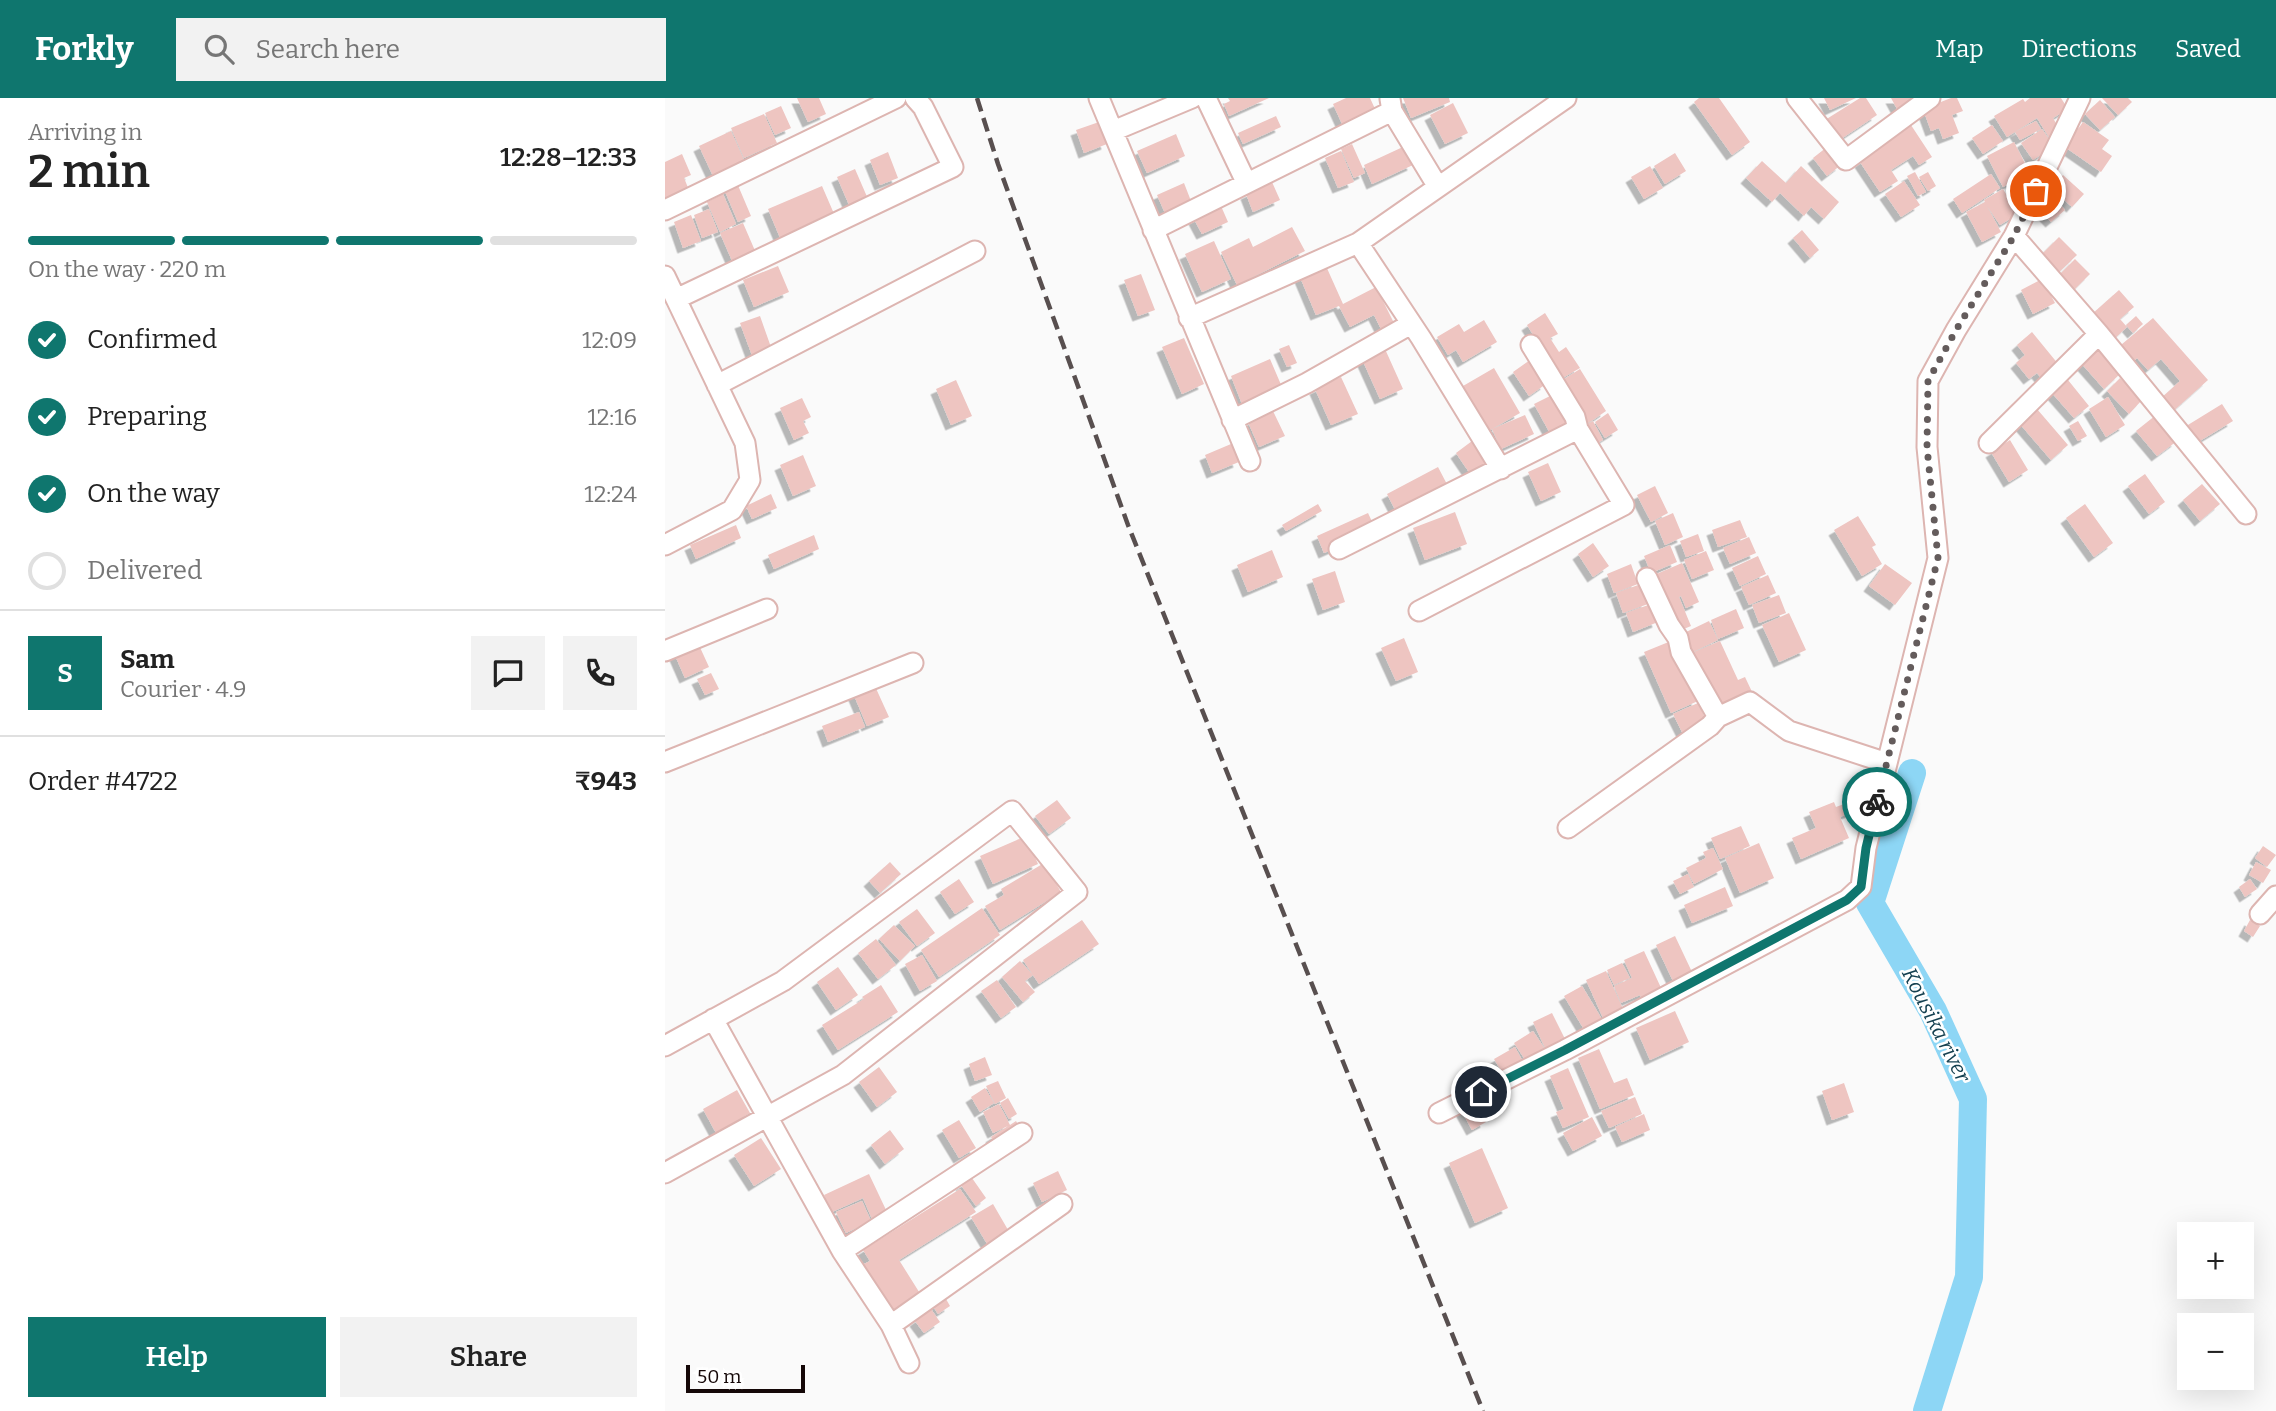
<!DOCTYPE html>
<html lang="en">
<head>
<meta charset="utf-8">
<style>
  body { margin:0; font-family:Bitter,serif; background:#f2f2f2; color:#222; height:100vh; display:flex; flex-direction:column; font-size:26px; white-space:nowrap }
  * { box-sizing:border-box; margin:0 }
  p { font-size:23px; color:#767676 }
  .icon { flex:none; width:38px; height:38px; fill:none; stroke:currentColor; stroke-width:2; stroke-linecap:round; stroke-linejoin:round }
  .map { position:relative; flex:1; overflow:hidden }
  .details { display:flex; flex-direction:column; background:#fff; width:665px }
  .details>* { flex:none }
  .fabs { position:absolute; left:1512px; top:1124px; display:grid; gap:14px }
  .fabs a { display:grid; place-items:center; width:77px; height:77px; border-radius:0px; background:#fff; box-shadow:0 7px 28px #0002; font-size:35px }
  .scale { position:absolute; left:21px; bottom:18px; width:119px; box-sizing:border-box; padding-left:7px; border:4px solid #140707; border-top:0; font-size:19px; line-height:24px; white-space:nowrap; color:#140707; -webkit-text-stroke:5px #fff; paint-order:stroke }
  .pin { position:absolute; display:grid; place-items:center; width:60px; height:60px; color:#fff; margin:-30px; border:4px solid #fff; border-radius:50%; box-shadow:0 2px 7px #0007 }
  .courier { position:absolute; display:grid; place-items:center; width:70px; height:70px; margin:-35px; border:5px solid #0f766e; border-radius:50%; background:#fff; color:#222; box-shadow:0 2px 9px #0007 }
  .headline em { font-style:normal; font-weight:600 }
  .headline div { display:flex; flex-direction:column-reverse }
  .headline { display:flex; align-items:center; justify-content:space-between; height:119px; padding:0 28px }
  h1 { font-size:46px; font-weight:600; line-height:52px }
  .bar { display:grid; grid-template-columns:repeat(4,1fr); gap:10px 7px; align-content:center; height:84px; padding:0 28px }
  .bar i { height:9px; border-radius:5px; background:#e0e0e0 }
  .bar .on { background:#0f766e }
  .bar p { grid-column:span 4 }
  .line { display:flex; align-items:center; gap:18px; padding:0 28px; border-top:2px solid #e0e0e0 }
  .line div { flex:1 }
  .round { display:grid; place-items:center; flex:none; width:74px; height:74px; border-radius:0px; background:#f2f2f2 }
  ol { padding:0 28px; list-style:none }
  li { display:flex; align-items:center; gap:21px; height:77px }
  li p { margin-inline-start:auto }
  li .icon { padding:7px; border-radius:50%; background:#0f766e; color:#fff; stroke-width:4 }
  li:last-child { color:#767676 }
  li i { width:38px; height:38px; border:4px solid #e0e0e0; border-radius:50% }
  .primary-button { display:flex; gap:14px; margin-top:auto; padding:14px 28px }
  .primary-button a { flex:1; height:80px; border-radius:0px; background:#0f766e; color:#fff; font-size:28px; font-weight:600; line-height:80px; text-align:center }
  .primary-button a+a { background:#f2f2f2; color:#222 }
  header { display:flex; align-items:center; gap:42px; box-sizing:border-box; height:98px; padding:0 35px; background:#0f766e; color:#fff }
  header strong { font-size:33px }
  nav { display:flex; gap:38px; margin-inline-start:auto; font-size:24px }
  .search { width:490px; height:63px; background:#f2f2f2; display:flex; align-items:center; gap:18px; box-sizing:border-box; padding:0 24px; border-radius:0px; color:#767676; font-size:26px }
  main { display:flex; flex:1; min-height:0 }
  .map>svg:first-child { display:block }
</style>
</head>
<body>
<header>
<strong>Forkly</strong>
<div class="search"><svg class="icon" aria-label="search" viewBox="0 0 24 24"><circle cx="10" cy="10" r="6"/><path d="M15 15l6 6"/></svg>Search here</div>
<nav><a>Map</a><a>Directions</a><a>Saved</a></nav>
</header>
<main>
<section class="details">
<div class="headline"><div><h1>2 min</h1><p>Arriving in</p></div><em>12:28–12:33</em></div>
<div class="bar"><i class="on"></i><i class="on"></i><i class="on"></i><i></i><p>On the way · 220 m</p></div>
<ol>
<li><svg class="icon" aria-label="check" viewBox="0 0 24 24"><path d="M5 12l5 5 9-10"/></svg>Confirmed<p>12:09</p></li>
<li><svg class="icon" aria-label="check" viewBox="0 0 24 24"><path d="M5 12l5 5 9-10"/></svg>Preparing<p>12:16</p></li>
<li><svg class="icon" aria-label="check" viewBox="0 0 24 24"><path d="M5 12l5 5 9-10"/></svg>On the way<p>12:24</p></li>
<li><i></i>Delivered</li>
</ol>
<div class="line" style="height:126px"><b class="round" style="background:#0f766e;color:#fff">S</b><div><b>Sam</b><p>Courier · 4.9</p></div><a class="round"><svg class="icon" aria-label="chat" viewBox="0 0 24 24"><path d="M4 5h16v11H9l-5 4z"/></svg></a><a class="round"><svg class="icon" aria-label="phone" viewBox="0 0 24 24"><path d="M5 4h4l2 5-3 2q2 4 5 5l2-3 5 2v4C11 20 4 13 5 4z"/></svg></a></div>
<div class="line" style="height:91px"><div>Order #4722</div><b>₹943</b></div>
<div class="primary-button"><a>Help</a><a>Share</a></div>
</section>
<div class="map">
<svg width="1611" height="1313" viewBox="0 0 1611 1313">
  <defs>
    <filter id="shadow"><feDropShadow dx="-5.5" dy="5.5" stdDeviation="0" flood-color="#0004"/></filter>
  </defs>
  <rect width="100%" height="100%" fill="#fafafa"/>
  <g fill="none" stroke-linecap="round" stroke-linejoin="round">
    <!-- river -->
    <path stroke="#8dd6f5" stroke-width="28" d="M1247,675L1205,805L1268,913L1308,1001L1304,1179L1262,1313"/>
  </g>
  <!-- building -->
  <path fill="#eec5c1" filter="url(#shadow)" d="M132,0H154L161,16L143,24Z
    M563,0H604L564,18L559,6L565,3Z
    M681,0H705L711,13L678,28L668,6Z
    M738,0H784L785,4L746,20Z
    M1034,0H1054L1085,44L1067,57L1029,4Z
    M1159,0H1191L1165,12Z
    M1195,0H1201L1212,17L1173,43L1160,22Z
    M1226,0H1251L1232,11Z
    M1286,0H1292L1298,13L1287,17L1294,35L1278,41L1274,30L1266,33L1258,11Z
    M1365,0H1396L1403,11L1388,20L1396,34L1385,41L1372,20L1342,39L1329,18L1358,1L1360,4Z
    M1437,0H1463L1467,4L1453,17Z
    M1435,2L1450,19L1435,32L1420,16Z
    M788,5L803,35L780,46L765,17Z
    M116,8L126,30L110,37L100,15Z
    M99,16L112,45L79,60L66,30Z
    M611,18L616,29L578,46L573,35Z
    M1371,23L1376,31L1355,42L1350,34Z
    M434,24L442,46L419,55L411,32Z
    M1244,24L1267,59L1254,67L1248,58L1226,72L1233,83L1215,94L1195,64L1214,51L1211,47Z
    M1418,24L1444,42L1437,51L1447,58L1436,74L1400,49Z
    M1327,27L1338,43L1318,56L1307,40Z
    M1377,31L1389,48L1368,62L1356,45Z
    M66,33L79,62L60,71L62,75L49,80L34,48Z
    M511,36L520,58L482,75L472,53Z
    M1349,44L1365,75L1338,89L1322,58Z
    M687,46L700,75L689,80L676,51Z
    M740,48L748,67L707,86L699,67Z
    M1162,49L1176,67L1162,78L1148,60Z
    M676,53L689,84L673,90L660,60Z
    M223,54L233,80L215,87L205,62Z
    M1010,55L1021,73L1000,86L989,68Z
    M17,56L26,77L19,80L24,92L0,102V64Z
    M1097,63L1121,85L1136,68L1174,104L1159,121L1146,109L1139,118L1115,95L1107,104L1081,80Z
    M985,68L998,90L979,101L966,79Z
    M190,71L203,101L185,109L172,79Z
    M1250,74L1261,94L1253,98L1242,78Z
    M1263,74L1271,88L1263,93L1254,79Z
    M1326,76L1335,90L1297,115L1288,101Z
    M1398,77L1419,96L1407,109L1386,90Z
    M1239,83L1255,107L1236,119L1220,96Z
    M607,84L615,102L588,114L581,96Z
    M72,85L86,118L73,124L59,91Z
    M519,85L526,103L500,115L492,97Z
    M157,88L170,118L116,142L103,111Z
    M1338,91L1353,116L1335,127L1322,108L1336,134L1317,144L1301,114L1320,104L1319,102Z
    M1385,94L1400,112L1386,124L1370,107Z
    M58,96L71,126L55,134L42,104Z
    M556,108L563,124L537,136L529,121Z
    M44,111L53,134L37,140L29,117Z
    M26,117L36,143L18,150L9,124Z
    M78,125L91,155L68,165L55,135Z
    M627,129L640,153L572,187L556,154L584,140L588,149Z
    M1137,132L1154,152L1145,160L1128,140Z
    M1394,139L1412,157L1392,176L1375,158Z
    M549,143L566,181L537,194L520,156Z
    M1410,161L1425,176L1409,192L1394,177Z
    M113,168L124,194L89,209L78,182Z
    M661,168L678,206L711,189L732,231L719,237L709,217L685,229L674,208L651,217L635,179Z
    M476,176L490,212L473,218L459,182Z
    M1377,181L1390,205L1368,216L1356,192Z
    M1454,192L1469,209L1455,221L1462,229L1448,242L1426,217Z
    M880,215L893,236L885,240L894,254L901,249L915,270L896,281L862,227Z
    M95,218L107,252L88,260L75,225Z
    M1471,218L1478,226L1468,235L1461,227Z
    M1488,220L1543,282L1506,315L1494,302L1515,283L1496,261L1483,272L1472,260L1470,262L1456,247Z
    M819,222L832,244L798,264L791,252L783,257L772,239L794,226L799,234Z
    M1367,234L1394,267L1377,281L1372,275L1364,281L1351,265L1360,257L1352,247Z
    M519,240L539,286L517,296L497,249Z
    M624,247L632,265L622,269L614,251Z
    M720,251L738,291L715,301L697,261Z
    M1433,251L1455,276L1439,291L1416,265Z
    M605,261L617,289L577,306L566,278Z
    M865,262L881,286L864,298L848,274Z
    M829,270L855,315L827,331L860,317L869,336L836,351L827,331L824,333L798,288Z
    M915,271L941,313L928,322L926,320L928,322L923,325L896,283Z
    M676,279L693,316L666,327L650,291Z
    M1455,280L1477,302L1464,316L1442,293Z
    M291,282L307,318L286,327L271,291Z
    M1403,282L1424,308L1409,320L1387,295Z
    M887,297L904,328L886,337L869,306Z
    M1443,299L1460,327L1441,339L1424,311Z
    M137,300L146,319L138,323L144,335L129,342L115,310Z
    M1557,306L1568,323L1528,347L1518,330Z
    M1372,311L1403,347L1386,362L1355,326Z
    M608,313L620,338L594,349L583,324Z
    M943,315L953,332L940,340L930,324Z
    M1491,317L1512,343L1492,358L1471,333Z
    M928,323L938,342L929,347L919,328Z
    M1413,323L1422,338L1413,343L1404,328Z
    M1345,342L1363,372L1344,384L1326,354Z
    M807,343L825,369L808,380L791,355Z
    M566,346L574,364L547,375L540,357Z
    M138,357L151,388L128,398L115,367Z
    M883,365L896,394L876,403L863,374Z
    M773,369L785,392L734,419L722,396Z
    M1480,376L1500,404L1484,416L1463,388Z
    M1537,386L1555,406L1535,423L1518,402Z
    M990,388L1003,415L986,424L972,397Z
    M106,396L112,410L87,421L81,408Z
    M653,406L657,413L621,433L617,427Z
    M1420,406L1448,445L1429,459L1401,420Z
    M790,414L802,446L760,462L748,430Z
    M703,415L711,432L659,455L652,438Z
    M1008,415L1018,439L1000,447L990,423Z
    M1193,418L1211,447L1207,449L1217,466L1197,478L1169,432Z
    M1075,422L1082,439L1053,449L1047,432Z
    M71,427L76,440L31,461L25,447Z
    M1033,436L1039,453L1021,459L1015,443Z
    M149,437L154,451L109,471L103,457Z
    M1084,439L1091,455L1065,466L1058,450Z
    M928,445L944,468L928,479L913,456Z
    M1005,447L1012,464L986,475L979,458Z
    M607,452L618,479L583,494L572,467Z
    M1041,453L1049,472L1027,481L1019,462Z
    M1093,458L1101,476L1075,488L1067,470Z
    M1017,465L1034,504L1021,510L1016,498L1014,499L1026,528L1014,533L987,478Z
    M966,466L973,486L949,495L942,476Z
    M1220,466L1247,485L1230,507L1204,488Z
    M670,473L680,504L658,512L647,481Z
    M1103,477L1111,495L1084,507L1076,489Z
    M976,486L983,506L958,515L951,495Z
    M1114,497L1121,515L1094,525L1087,507Z
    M986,506L993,524L968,534L961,515Z
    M1071,511L1079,530L1053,541L1046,522Z
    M1124,515L1141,552L1114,564L1097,527Z
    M1044,523L1053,542L1026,555L1017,536Z
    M739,540L753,574L731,583L716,550Z
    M1006,543L1033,603L1006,615L979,554Z
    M1055,543L1073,582L1080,579L1089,598L1055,613L1029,554Z
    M33,545L44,569L20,580L9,555Z
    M46,575L54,591L40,597L32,581Z
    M209,586L224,619L202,628L188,595Z
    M1033,605L1044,628L1020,640L1008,616Z
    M194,614L200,629L163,644L157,628Z
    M1192,701L1196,710L1175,719L1184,740L1136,761L1127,740L1151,730L1144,714L1169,704L1171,709Z
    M392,702L406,720L384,736L370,718Z
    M1076,728L1085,748L1055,761L1046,740Z
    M361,738L373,766L328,786L315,758Z
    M1094,745L1109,780L1075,795L1060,760Z
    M1598,748L1611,757L1602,769L1590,760Z
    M1048,750L1058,771L1029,786L1021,770L1041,760L1038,754Z
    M225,764L236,776L215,795L204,783Z
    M1591,764L1606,772L1598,785L1584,777Z
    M379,765L396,794L335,832L320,808L339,797L336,791Z
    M1023,776L1029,789L1015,796L1008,783Z
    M294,781L309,804L290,816L275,794Z
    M1585,781L1592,791L1580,799L1574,789Z
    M1060,789L1068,808L1027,825L1019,807Z
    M317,810L335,837L274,879L256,852Z
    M252,811L270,835L252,848L234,824Z
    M417,822L434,846L374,886L358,862Z
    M1585,822L1595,828L1588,839L1579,833Z
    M229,827L250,848L235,863L214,841Z
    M1010,838L1027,874L1008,883L991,847Z
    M211,841L231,867L213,881L193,855Z
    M979,853L997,892L976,901L975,897L956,905L949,888L967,880L959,862Z
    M257,857L272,883L255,893L240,866Z
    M355,863L368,877L360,883L370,894L358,904L337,879Z
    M957,865L965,880L949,887L942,872Z
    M173,869L193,897L171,912L152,884Z
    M941,873L958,911L938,920L921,882Z
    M332,882L351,909L336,920L316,893Z
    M216,887L233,914L173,952L157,927L199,901L197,899Z
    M917,888L938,923L920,933L899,898Z
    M1010,913L1024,944L985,962L971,930Z
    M887,915L901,943L881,952L868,924Z
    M868,933L880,951L861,963L849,945Z
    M850,949L858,964L838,976L829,961Z
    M934,951L949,985L962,980L969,997L935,1011L913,960Z
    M320,959L327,977L310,983L304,966Z
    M214,969L232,994L212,1009L194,984Z
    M903,970L924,1019L898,1030L891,1014L899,1011L885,978Z
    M333,983L341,1000L330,1006L321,988Z
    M1179,985L1189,1014L1167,1022L1157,993Z
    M320,990L329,1005L315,1014L306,999Z
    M72,992L85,1015L51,1035L38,1011Z
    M970,999L977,1016L944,1030L936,1013Z
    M343,1000L352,1016L344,1021L335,1005Z
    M811,1004L821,1024L807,1032L796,1012Z
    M334,1006L345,1027L351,1023L356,1032L331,1047L326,1039L343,1028L328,1035L318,1014Z
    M979,1016L985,1032L957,1044L950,1029Z
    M927,1019L937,1038L908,1053L898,1035Z
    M294,1022L311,1050L294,1060L277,1032Z
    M225,1032L239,1051L220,1066L206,1047Z
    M96,1040L116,1071L89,1088L69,1057Z
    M817,1050L843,1110L810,1125L784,1065Z
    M393,1073L402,1092L377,1104L368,1085Z
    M204,1076L222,1114L207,1121L198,1100L167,1114L159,1097Z
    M307,1080L321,1100L311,1108L296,1087Z
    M295,1091L311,1114L234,1162L256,1197L229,1214L199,1166L205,1163L198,1152Z
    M197,1103L206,1123L181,1135L171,1114Z
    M328,1106L346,1137L324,1149L306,1119Z
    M281,1201L285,1208L273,1216L268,1208Z
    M266,1211L275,1224L259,1235L250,1223Z"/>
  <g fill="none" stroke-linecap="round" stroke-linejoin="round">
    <!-- minor casing -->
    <g stroke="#ddb5b1" stroke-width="23">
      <path id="minor" d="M434,0L585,363
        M541,0L581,84
        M1132,0L1181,62L1265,0
        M725,1L727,13L773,89
        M448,33L527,0
        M0,112L231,0
        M488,132L727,13
        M1349,138L1434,236L1581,416
        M0,178L80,345L85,382L67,412L0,447
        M11,201L288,69L258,9L250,0
        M524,220L693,145
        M52,287L310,153
        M567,322L642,285L746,226
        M1324,345L1434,236
        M836,371L756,240L693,145L901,0
        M674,451L913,331
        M982,480L1004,527L1013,540L1016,554L1053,619
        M754,513L959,407L913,331L910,319L866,247
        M0,553L102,511
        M0,664L248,565
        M903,730L1045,628L1053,619L1085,604L1124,633L1222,665
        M1595,816L1611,798
        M48,921L177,1153L226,1227L244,1265
        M0,948L118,883L347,713L412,794L178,977L0,1075
        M774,1015L900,952L1182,802L1196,789L1201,750L1273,460L1262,349L1263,283L1291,232L1349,138L1415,0
        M177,1153L357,1035
        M226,1227L397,1106"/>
    </g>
    <!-- minor -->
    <use href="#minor" stroke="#fff" stroke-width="19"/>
    <!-- rail -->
    <path stroke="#584f4f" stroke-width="4.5" stroke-dasharray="14 7" stroke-linecap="butt" d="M312,0L333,66L463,427L818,1313"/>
  </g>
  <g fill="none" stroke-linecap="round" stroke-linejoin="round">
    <!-- done -->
    <path stroke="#645c5c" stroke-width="7" stroke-dasharray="0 12.6" d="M1212,704L1273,460L1262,349L1263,283L1291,232L1349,138L1371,93"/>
    <!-- route -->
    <path stroke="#0f766e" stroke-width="9" d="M816,994L900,952L1182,802L1196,789L1201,750L1212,704"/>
  </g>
  <g text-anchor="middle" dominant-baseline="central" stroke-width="5" stroke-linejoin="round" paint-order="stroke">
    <!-- water labels -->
    <g font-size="21" font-style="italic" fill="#154151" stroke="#fff">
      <text transform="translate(1271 927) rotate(63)">Kousika river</text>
    </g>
  </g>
</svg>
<div class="fabs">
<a>+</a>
<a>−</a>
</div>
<div class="scale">50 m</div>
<div class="pin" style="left:1371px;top:93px;background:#ea580c"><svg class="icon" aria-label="bag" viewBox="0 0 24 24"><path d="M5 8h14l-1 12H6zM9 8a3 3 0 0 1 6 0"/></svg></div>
<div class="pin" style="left:816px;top:994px;background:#1f2937"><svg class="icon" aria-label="home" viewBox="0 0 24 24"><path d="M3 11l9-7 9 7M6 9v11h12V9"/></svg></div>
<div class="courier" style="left:1212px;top:704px"><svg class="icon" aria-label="bike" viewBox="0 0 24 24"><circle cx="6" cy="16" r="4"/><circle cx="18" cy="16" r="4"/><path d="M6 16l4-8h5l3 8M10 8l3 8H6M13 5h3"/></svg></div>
</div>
</main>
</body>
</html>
